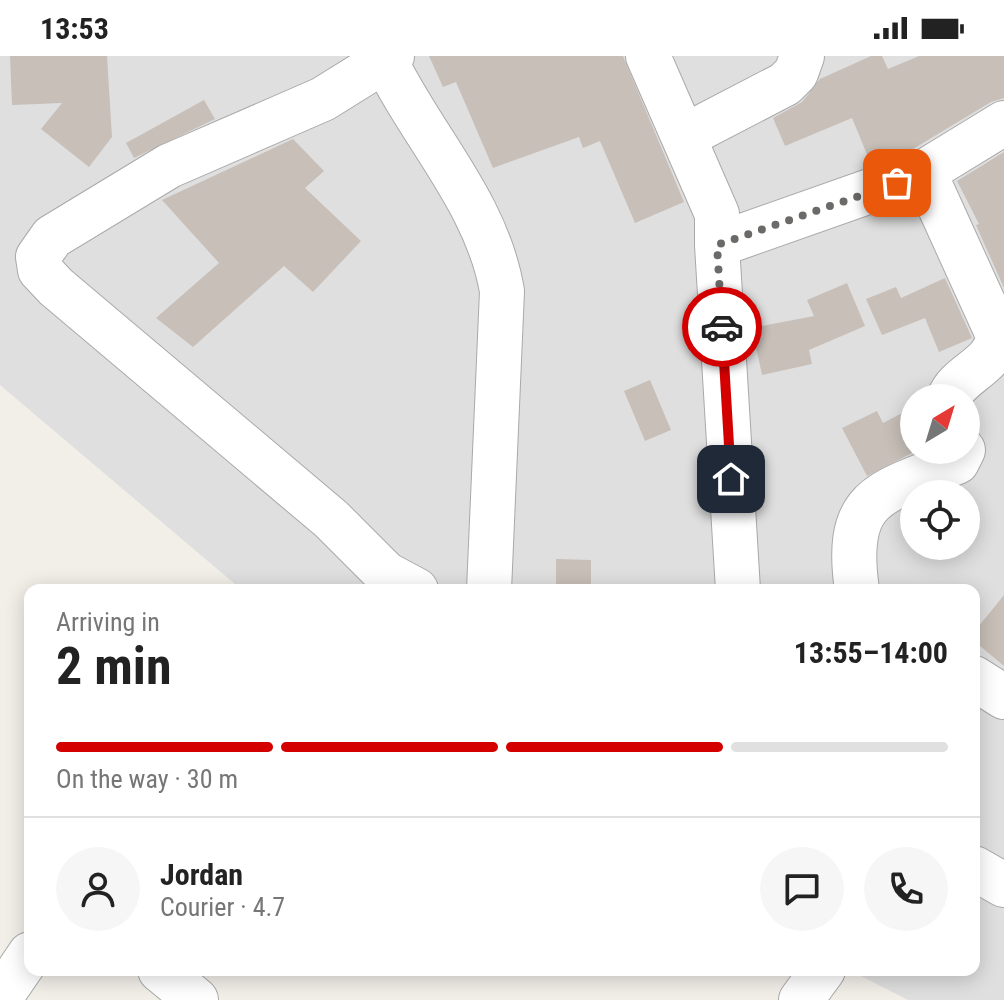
<!DOCTYPE html>
<html lang="en">
<head>
<meta charset="utf-8">
<style>
  body { margin:0; font-family:"Roboto Condensed",sans-serif; background:#f6f6f6; color:#222; height:100vh; display:flex; flex-direction:column; font-size:30px; white-space:nowrap }
  * { box-sizing:border-box; margin:0 }
  p { font-size:26px; color:#767676 }
  .icon { flex:none; width:44px; height:44px; fill:none; stroke:currentColor; stroke-width:2; stroke-linecap:round; stroke-linejoin:round }
  .map { position:relative; flex:1; overflow:hidden }
  .sheet { position:absolute; left:24px; top:528px; width:956px; height:392px; display:flex; flex-direction:column; background:#fff; border-radius:16px; box-shadow:0 4px 20px #0003 }
  .sheet>* { flex:none }
  .needle { width:52px; rotate:38deg }
  .tools { position:absolute; left:900px; top:328px; display:grid; gap:16px }
  .tools a { display:grid; place-items:center; width:80px; height:80px; border-radius:50%; background:#fff; box-shadow:0 4px 20px #0003; font-size:40px }
  .pin { position:absolute; display:grid; place-items:center; width:68px; height:68px; color:#fff; margin:-34px; border-radius:16px; box-shadow:0 4px 12px #0006 }
  .courier { position:absolute; display:grid; place-items:center; width:80px; height:80px; margin:-40px; border:6px solid #d40000; border-radius:50%; background:#fff; color:#222; box-shadow:0 2px 10px #0007 }
  .summary em { font-style:normal; font-weight:700 }
  .summary div { display:flex; flex-direction:column-reverse }
  .summary { display:flex; align-items:center; justify-content:space-between; height:136px; padding:0 32px }
  h1 { font-size:52px; font-weight:700; line-height:60px }
  .bar { display:grid; grid-template-columns:repeat(4,1fr); gap:12px 8px; align-content:center; height:96px; padding:0 32px }
  .bar i { height:10px; border-radius:6px; background:#e0e0e0 }
  .bar .selected { background:#d40000 }
  .bar p { grid-column:span 4 }
  .line { display:flex; align-items:center; gap:20px; padding:0 32px; border-top:2px solid #e0e0e0 }
  .line div { flex:1 }
  .round { display:grid; place-items:center; flex:none; width:84px; height:84px; border-radius:42px; background:#f6f6f6 }
  .status { display:flex; justify-content:space-between; align-items:center; height:56px; padding:0 40px; background:#fff; direction:ltr }
  .status svg { height:22px; fill:currentColor }
  .map>svg:first-child { display:block }
</style>
</head>
<body>
<div class="status"><b>13:53</b><svg viewBox="0 0 49 12"><path d="M0 12V9h3v3zM5 12V6h3v6zM10 12V3h3v9zM15 12V0h3v12zM26 1h20v11H26zM47 4h2v5h-2z"/></svg></div>
<div class="map">
<svg width="1004" height="944" viewBox="0 0 1004 944">
  <rect width="100%" height="100%" fill="#f2efe9"/>
  <!-- residential -->
  <path fill="#e0dfdf" fill-rule="evenodd" d="M0,0H1004V944H908L849,914H974V534H242L0,329ZM914,342H966V394H914ZM914,438H966V490H914Z"/>
  <!-- building -->
  <path fill="#c7bfb8" d="M10,0H107L112,81L89,111L41,73L62,47L12,49Z
    M429,0H623L684,146L635,167L600,85L583,92L579,81L493,112L456,26L443,31Z
    M871,0H882L888,13L919,0H1004V42L991,46L913,93L871,108L852,62L785,90L773,62L802,46L820,23Z
    M204,44L215,63L134,102L126,87Z
    M293,83L324,115L305,132L361,185L313,236L284,210L193,291L156,262L219,207L162,144Z
    M1004,96V232L976,169L979,168L957,125Z
    M945,222L972,282L939,296L925,262L882,279L866,243L896,231L901,242Z
    M847,227L865,270L809,294L812,308L762,319L752,272L814,260L807,244Z
    M650,324L671,374L645,385L624,335Z
    M914,351V396L867,420L842,372L877,355L883,367Z
    M556,503L591,504V531L556,530Z
    M1004,539V610L974,585V576Z"/>
  <g fill="none" stroke-linecap="round" stroke-linejoin="round">
    <!-- minor casing -->
    <g stroke="#a9a9a9" stroke-width="46">
      <path id="minor" d="M383,0C420,79 487,146 502,235L489,534
        M392,0L323,43L169,110L52,181L38,201L40,214L56,231L331,463L386,518L416,534
        M648,0L717,158V189L924,116L1004,67
        M685,80L785,28L796,17L802,0
        M924,116L998,279C996,311 959,316 949,342
        M717,189L738,534
        M857,534C843,437 882,437 957,406L963,394
        M974,622L1004,641
        M974,812L1004,829
        M160,914L196,944
        M0,942L30,898
        M801,944L823,914"/>
    </g>
    <!-- minor -->
    <use href="#minor" stroke="#fff" stroke-width="44"/>
  </g>
  <g fill="none" stroke-linecap="round" stroke-linejoin="round">
    <!-- done -->
    <path stroke="#6b6a68" stroke-width="8" stroke-dasharray="0 14.4" d="M722,271L717,189L897,127"/>
    <!-- route -->
    <path stroke="#d40000" stroke-width="10" d="M722,271L731,423"/>
  </g>
</svg>
<div class="tools">
<a><svg class="needle" viewBox="-14 -14 28 28"><path d="M0-13l5 13h-10z" fill="#e53935"/><path d="M0 13l5-13h-10z" fill="#767676"/></svg></a>
<a><svg class="icon" aria-label="locate" viewBox="0 0 24 24"><circle cx="12" cy="12" r="6"/><path d="M12 2v4M12 18v4M2 12h4M18 12h4"/></svg></a>
</div>
<div class="pin" style="left:897px;top:127px;background:#ea580c"><svg class="icon" aria-label="bag" viewBox="0 0 24 24"><path d="M5 8h14l-1 12H6zM9 8a3 3 0 0 1 6 0"/></svg></div>
<div class="pin" style="left:731px;top:423px;background:#1f2937"><svg class="icon" aria-label="home" viewBox="0 0 24 24"><path d="M3 11l9-7 9 7M6 9v11h12V9"/></svg></div>
<div class="courier" style="left:722px;top:271px"><svg class="icon" aria-label="car" viewBox="0 0 24 24"><path d="M5 17H2v-5l4-1 3-4h7l3 4 3 1v5h-3M9 17h6M6 11h13"/><circle cx="7" cy="17" r="2"/><circle cx="17" cy="17" r="2"/></svg></div>
<section class="sheet">
<div class="summary"><div><h1>2 min</h1><p>Arriving in</p></div><em>13:55–14:00</em></div>
<div class="bar"><i class="selected"></i><i class="selected"></i><i class="selected"></i><i></i><p>On the way · 30 m</p></div>
<div class="line" style="height:144px"><a class="round"><svg class="icon" aria-label="person" viewBox="0 0 24 24"><circle cx="12" cy="8" r="4"/><path d="M4 21q1-7 8-7t8 7"/></svg></a><div><b>Jordan</b><p>Courier · 4.7</p></div><a class="round"><svg class="icon" aria-label="chat" viewBox="0 0 24 24"><path d="M4 5h16v11H9l-5 4z"/></svg></a><a class="round"><svg class="icon" aria-label="phone" viewBox="0 0 24 24"><path d="M5 4h4l2 5-3 2q2 4 5 5l2-3 5 2v4C11 20 4 13 5 4z"/></svg></a></div>
</section>
</div>
</body>
</html>
